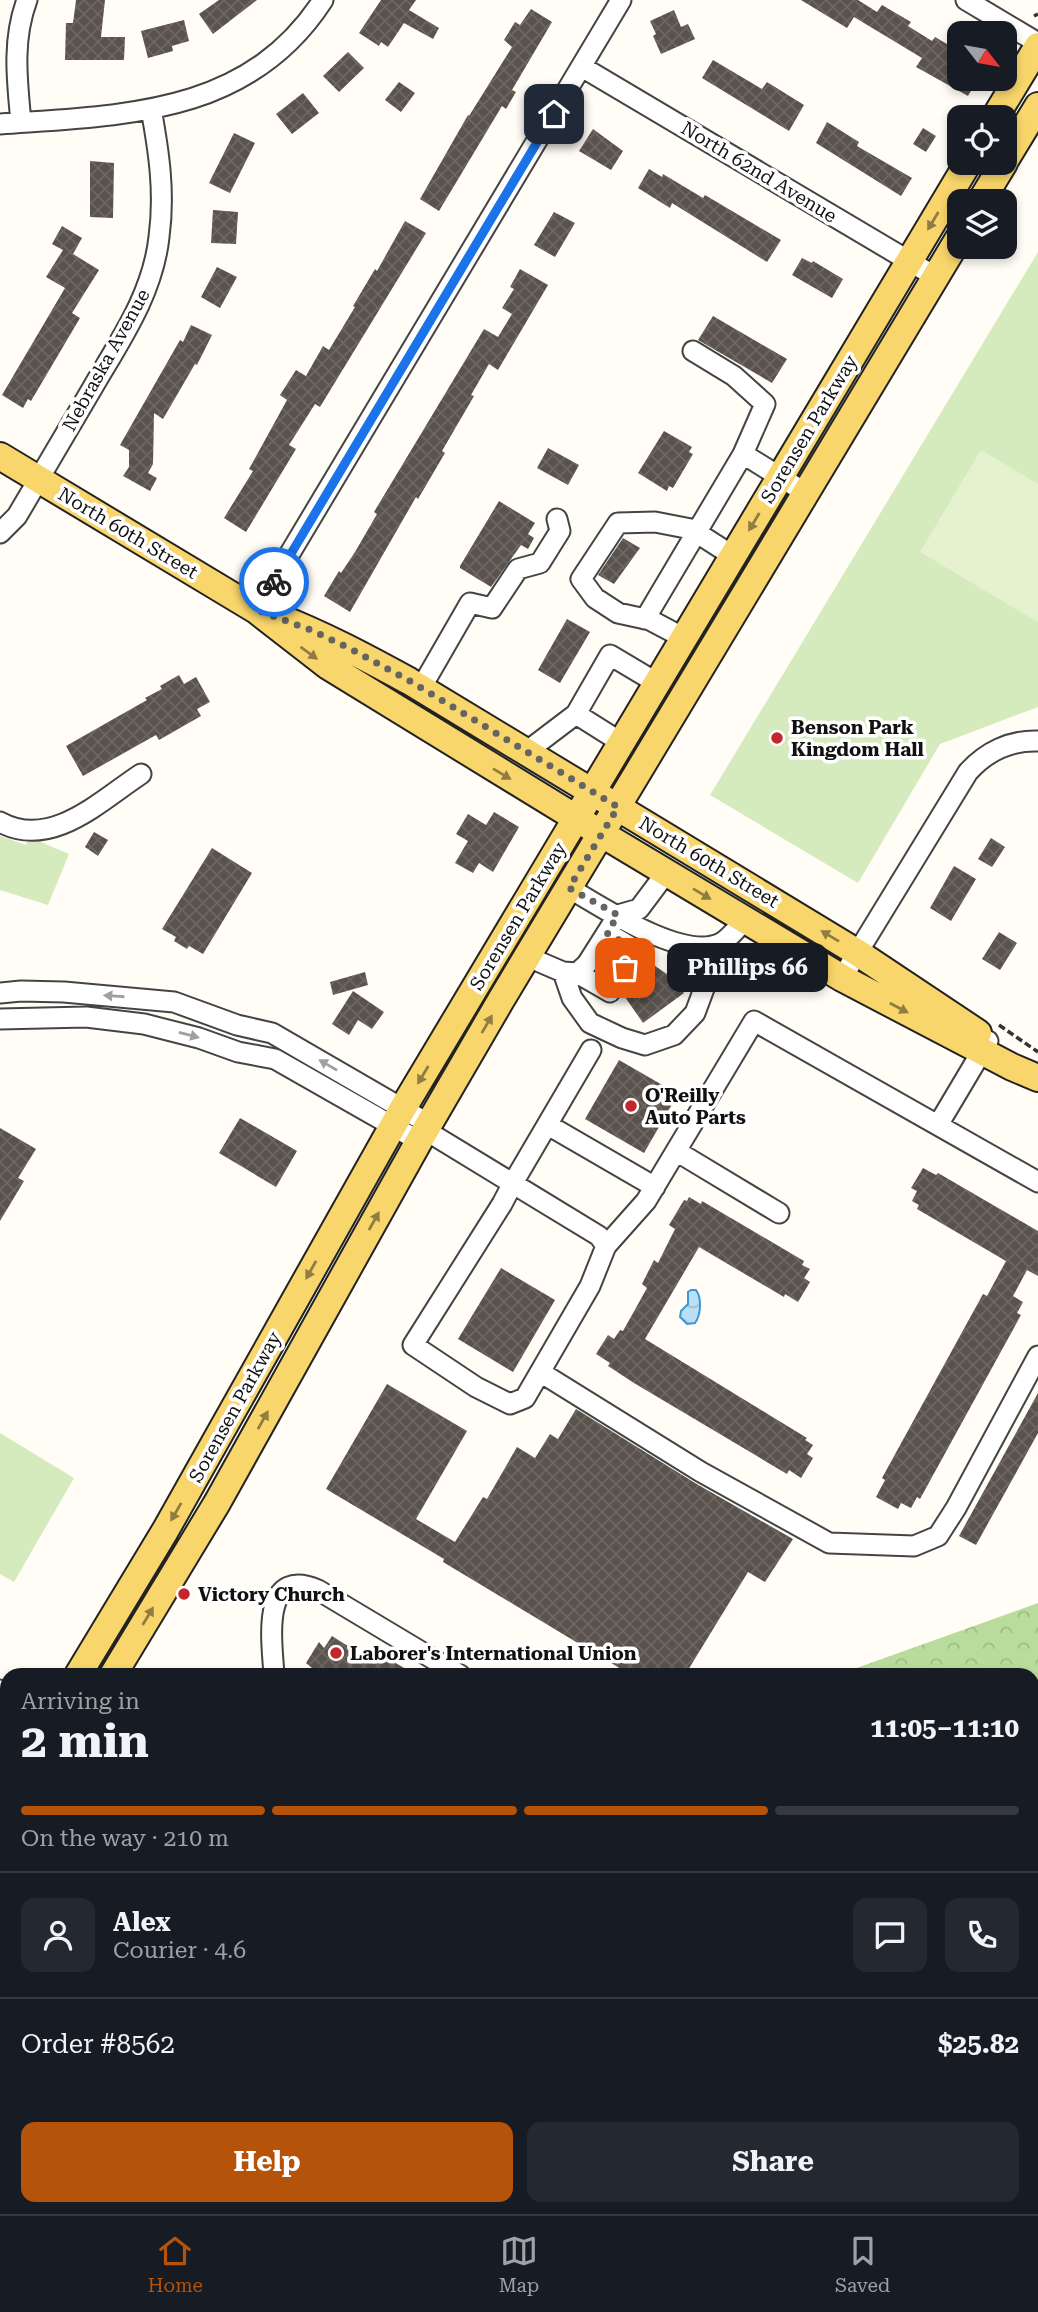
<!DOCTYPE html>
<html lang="en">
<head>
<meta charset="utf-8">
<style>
  body { margin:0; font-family:"Roboto Serif",serif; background:#242831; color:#f1f3f6; height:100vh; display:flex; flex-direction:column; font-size:26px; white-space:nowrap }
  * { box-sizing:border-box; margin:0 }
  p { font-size:23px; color:#9ea1a6 }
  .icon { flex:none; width:38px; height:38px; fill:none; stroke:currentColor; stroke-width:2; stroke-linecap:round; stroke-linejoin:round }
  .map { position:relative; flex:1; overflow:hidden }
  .sheet { position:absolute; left:0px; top:1668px; width:1040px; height:548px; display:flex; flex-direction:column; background:#171b24; border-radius:21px 21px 0 0; box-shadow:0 4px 10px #0003 }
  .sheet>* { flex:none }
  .needle { width:46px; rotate:121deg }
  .fabs { position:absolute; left:947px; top:21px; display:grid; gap:14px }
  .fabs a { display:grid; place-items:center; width:70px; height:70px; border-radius:14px; background:#171b24; box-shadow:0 4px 10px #0003; font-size:35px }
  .pin { position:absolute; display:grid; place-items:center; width:60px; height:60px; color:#fff; margin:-30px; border-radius:14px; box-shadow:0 4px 10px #0006 }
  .courier { position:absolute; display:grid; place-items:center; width:70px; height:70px; margin:-35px; border:5px solid #1a73e8; border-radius:50%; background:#fff; color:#222; box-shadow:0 2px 9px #0007 }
  .bubble { position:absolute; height:49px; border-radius:14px; background:#171b24; box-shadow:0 4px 10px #0003; font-size:23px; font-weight:700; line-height:49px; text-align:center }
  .headline em { font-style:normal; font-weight:700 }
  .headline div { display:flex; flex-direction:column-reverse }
  .headline { display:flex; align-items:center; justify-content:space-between; height:119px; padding:0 21px }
  h1 { font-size:46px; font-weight:700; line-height:52px }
  .bar { display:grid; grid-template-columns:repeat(4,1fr); gap:10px 7px; align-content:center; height:84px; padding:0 21px }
  .bar i { height:9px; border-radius:5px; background:#363941 }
  .bar .current { background:#b45309 }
  .bar p { grid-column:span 4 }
  .line { display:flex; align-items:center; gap:18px; padding:0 21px; border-top:2px solid #363941 }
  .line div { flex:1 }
  .round { display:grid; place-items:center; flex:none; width:74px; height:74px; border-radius:14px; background:#242831 }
  .cta { display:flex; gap:14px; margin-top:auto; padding:14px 21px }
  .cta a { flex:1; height:80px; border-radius:14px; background:#b45309; color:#fff; font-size:28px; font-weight:700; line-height:80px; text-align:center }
  .cta a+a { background:#242831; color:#f1f3f6 }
  .dock { display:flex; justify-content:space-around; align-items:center; height:98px; border-top:2px solid #363941; background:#171b24; font-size:19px; color:#9ea1a6 }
  .dock a { display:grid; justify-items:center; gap:4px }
  .dock .current { color:#b45309 }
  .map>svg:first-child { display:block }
</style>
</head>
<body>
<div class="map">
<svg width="1038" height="2214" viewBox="0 0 1038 2214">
  <defs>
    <pattern id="forest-crowns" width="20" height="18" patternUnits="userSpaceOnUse" patternTransform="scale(1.75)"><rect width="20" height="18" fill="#b9dc9c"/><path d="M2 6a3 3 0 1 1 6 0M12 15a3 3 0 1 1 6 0" fill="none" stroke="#9ebc85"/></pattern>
    <pattern id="water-waves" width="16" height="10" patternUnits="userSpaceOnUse" patternTransform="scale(1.75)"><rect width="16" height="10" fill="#b9e0f7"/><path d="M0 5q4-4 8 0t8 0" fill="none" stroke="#9ebfd3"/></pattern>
    <pattern id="building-cross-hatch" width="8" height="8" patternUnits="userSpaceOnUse" patternTransform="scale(1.75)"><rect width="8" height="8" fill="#5a524d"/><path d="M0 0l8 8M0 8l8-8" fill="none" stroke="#6d6662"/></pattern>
  </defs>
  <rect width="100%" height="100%" fill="#fffdf5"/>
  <!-- green -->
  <path fill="#d5ebbd" d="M1038,252V707L940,744L858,883L710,795Z
    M0,836L26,845L29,837L69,854L48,905L0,890Z
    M0,1433L74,1478L14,1582L0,1574Z"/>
  <!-- forest -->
  <path fill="url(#forest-crowns)" d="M1038,1603V1718L1033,1717L1032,1675H837Z
    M7,1981V2102L0,2105V1983Z"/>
  <!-- pitch -->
  <path fill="#e6f2cf" d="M981,450L1038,484V622L920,552Z"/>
  <!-- water -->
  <path fill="url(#water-waves)" stroke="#3f96cf" stroke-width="2" d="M691,1290H696C702,1298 701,1315 695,1323L687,1324L680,1317L681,1311L688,1304V1292Z"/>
  <!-- building -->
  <path fill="url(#building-cross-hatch)" d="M76,0H105L101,37H125L124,60H65L66,23H73Z
    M219,0H257L213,34L199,14Z
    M381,0H416L409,10L439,28L433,39L404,23L388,47L381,42L379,46L359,33Z
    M801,0H858L877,12L882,5L911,22L908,26L932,41L935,37L959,51V79H978L968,96L916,67L922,58L854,17L847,28Z
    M531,9L552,22L512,90L516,92L506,109L502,106L439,211L420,199L468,115L469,116L512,47L504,40L515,22L520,25Z
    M674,10L681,27L688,24L695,39L661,54L653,36L656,34L650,21Z
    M184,20L189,41L172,46L173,51L148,58L141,31Z
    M348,52L364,68L339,92L323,76Z
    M713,60L762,89L767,82L804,105L789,131L702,78Z
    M399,82L415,93L401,112L385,100Z
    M303,93L319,113L292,134L276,114Z
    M827,122L859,142L857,146L912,178L901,196L816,143Z
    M923,128L936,136L926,152L913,144Z
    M593,129L623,151L611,170L579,151Z
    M234,133L255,143L230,193L209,183Z
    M90,161L114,163L113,218L90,217Z
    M649,169L662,177L663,174L703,198L705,195L781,240L767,262L672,203L670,208L638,188Z
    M213,210L238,212L236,244L211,243Z
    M554,212L575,223L555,257L534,245Z
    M405,221L426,233L320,407L315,404L289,445L296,449L246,532L224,518L253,471L249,469L287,400L280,395L296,370L306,376L323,346L329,350L355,307L353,306L375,269L377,271Z
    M62,226L82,238L73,254L99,270L72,313L80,318L31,401L28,399L23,408L2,395L65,288L46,277L63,250L52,244Z
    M802,258L812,263L813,261L843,279L832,298L792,275Z
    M217,267L237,277L220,308L201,297Z
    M520,269L548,285L498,370L489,364L471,395L474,396L442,451L445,453L418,499L416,497L350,612L324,596L339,571L341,573L355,552L377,514L374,512L484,329L498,337L512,314L502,308L514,289L510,287Z
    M713,316L787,359L772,383L698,340Z
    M191,325L212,335L197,365L195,364L163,419L154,413L153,464L148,473L157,478L150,491L123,476L129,467V450L120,445L180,340L183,342Z
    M664,431L692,447L689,452L693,454L673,488L669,486L667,491L638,473Z
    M548,448L579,465L568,485L537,468Z
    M499,501L535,523L528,534L534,538L528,549L521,545L491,587L460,568V566Z
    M623,538L640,548L614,584L598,575Z
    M567,619L590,632L560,683L538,670Z
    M179,675L184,684L196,677L210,702L197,709L201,716L159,740L156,735L83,776L66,746L147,700L145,698L162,689L160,686Z
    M494,812L519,827L493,872L479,863L473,873L455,863L468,841L456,834L468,814L486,825Z
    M94,832L108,840L98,856L85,847Z
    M991,838L1005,847L992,867L978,859Z
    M212,848L252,873L203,954L189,946L187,949L174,941L176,937L162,929Z
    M954,866L976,879L951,921L930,908Z
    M999,932L1017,943L1000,970L982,959Z
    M645,959L677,981L684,993L643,1023L625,997L622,996Z
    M365,972L368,985L333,995L330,982Z
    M353,991L384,1012L372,1029L358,1020L349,1035L332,1024Z
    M619,1060L678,1094L644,1153L585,1119Z
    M240,1118L297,1151L276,1187L219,1153Z
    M0,1128L36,1149L18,1178L24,1181L0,1221Z
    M923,1168L936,1175L938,1173L1038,1231V1276L1027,1270L1013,1296L1023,1302L1017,1313L1021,1315L920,1499L917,1497L911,1508L901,1503L898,1509L876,1497L885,1480L882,1478L983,1294L987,1296L1006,1261L917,1209L919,1205L912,1201L917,1191L911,1188Z
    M689,1197L701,1204L702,1201L804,1261L802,1265L810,1269L804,1278L810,1282L798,1302L785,1294L784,1297L699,1247L645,1339L807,1438L805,1440L813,1445L807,1454L813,1458L801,1478L789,1470L787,1474L634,1383L608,1366L610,1363L596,1354L608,1335L614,1339L620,1330L623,1331L647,1288L642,1284L654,1260L658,1263L675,1229L669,1225L684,1200L687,1201Z
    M501,1268L555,1300L513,1372L458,1339Z
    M387,1384L467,1431L416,1519L455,1542L483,1497L487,1499L517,1447L535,1458L550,1434L558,1439L576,1409L695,1483L793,1539L765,1582L748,1572L685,1675H631L443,1562L444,1559L326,1489Z
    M1038,1393V1433L976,1545L959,1536Z
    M332,1636L367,1658L372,1649L416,1675H309L312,1668L306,1663L319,1642L324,1648Z"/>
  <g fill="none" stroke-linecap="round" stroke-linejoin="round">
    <!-- minor-tunnel -->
    <path stroke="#dbdad3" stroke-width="19" stroke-dasharray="19 10" stroke-linecap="butt" d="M603,956L619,965"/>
    <!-- minor casing -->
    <g stroke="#444" stroke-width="23">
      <path id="minor" d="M966,0L1038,43
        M582,67L936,277
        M21,122C17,80 12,40 27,0
        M0,124C123,115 248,116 323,0
        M693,351L734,376L765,404L743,454
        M0,533L17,516C42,473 68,430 93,387C121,339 153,293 159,237C165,193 159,152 151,109
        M256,610L621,0
        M645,619L743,454L806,493
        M684,638L650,620L618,613L595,598L581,579L618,523L655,522L691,529L733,556
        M421,688L470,603L492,608L518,569L540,563L560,531L557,519
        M622,743L576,714L610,655L657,683
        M526,752L576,714
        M0,822C51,850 100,801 141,774
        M569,888C602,907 683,962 721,943C729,939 738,927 745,920
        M607,933L636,950L625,969
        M528,957L563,972L577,973L587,964L618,915L639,909L666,873
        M563,972L572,998L590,1023L622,1038L645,1045L674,1035L695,1013L721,943
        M577,973L610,992L625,969L619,965
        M842,978L968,772C986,752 1010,740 1038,741
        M0,993L21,991L64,992L174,1002L237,1025L272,1033L429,1124
        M0,1019L86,1017L144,1024L199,1038L238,1052L275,1059L419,1141
        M548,1125L655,1187
        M938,1125L988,1041
        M425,1130L599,1236L606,1246L590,1286L525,1398L510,1404L476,1387L413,1345L502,1204L513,1183L591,1050
        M676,1151L779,1213
        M606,1246L646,1201L754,1021L1038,1182
        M540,1372L701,1472L829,1543L914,1546L938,1536L956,1508L1038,1356
        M274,1675C272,1642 260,1565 318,1590L460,1675
        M0,1690L7,1694
        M1032,1906L1038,1907
        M427,2208L436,2214
        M520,2208L529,2214
        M469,2214L472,2208"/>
    </g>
    <!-- major casing -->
    <g stroke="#222" stroke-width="30">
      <path id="major" d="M995,117L1038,46
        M1004,162L1038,106
        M981,201L1004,163
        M0,456L256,610L328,666L602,834L842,978L1012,1067L1038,1078
        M275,616C322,634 365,657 409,681L858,953L978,1033
        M78,1675L165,1531L403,1108L968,163
        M113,1675L217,1503L419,1141L501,1000L959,238
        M0,1799L7,1789
        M0,1856L7,1846
        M848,2208L857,2214"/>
    </g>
    <!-- path -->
    <path stroke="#333" stroke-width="3.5" stroke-dasharray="7 3.5" stroke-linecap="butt" d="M1034,16L1038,14
      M999,1025L1038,1052
      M0,1722L7,1732
      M3,1769L7,1758"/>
    <!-- minor -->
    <use href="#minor" stroke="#fff" stroke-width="19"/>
    <!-- major -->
    <use href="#major" stroke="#f9d66b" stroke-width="26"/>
  </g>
  <!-- one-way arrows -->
  <defs><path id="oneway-solid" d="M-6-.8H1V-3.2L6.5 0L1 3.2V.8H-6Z" transform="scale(1.75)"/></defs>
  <g fill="#917d42">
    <use href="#oneway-solid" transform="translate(933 221) rotate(121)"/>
    <use href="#oneway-solid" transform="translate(754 522) rotate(121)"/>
    <use href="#oneway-solid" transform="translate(309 653) rotate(36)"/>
    <use href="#oneway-solid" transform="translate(502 774) rotate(31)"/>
    <use href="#oneway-solid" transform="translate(702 894) rotate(31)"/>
    <use href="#oneway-solid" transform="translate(830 936) rotate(-149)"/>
    <use href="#oneway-solid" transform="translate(899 1008) rotate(28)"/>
    <use href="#oneway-solid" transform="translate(487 1024) rotate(-60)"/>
    <use href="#oneway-solid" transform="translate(423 1075) rotate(121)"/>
    <use href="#oneway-solid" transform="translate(374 1221) rotate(-61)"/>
    <use href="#oneway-solid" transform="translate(311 1270) rotate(119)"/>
    <use href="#oneway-solid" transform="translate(263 1420) rotate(-61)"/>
    <use href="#oneway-solid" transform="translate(176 1512) rotate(120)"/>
    <use href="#oneway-solid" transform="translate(148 1616) rotate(-59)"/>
  </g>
  <g fill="#a0a0a0">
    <use href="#oneway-solid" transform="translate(114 996) rotate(-176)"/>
    <use href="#oneway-solid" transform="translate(189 1035) rotate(15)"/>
    <use href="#oneway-solid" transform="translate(328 1065) rotate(-150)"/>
  </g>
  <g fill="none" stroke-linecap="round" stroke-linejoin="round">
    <!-- done -->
    <path stroke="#646461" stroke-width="7" stroke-dasharray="0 12.6" d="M274,582L257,610L311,630L351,649L410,681L618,807L569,888L618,915L607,933L636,950L625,968"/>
    <!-- route -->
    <path stroke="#1a73e8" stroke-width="9" d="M274,582L554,114"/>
  </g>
  <!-- markers -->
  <g fill="#c4262e" stroke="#fff" stroke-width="2.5">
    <circle cx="777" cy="738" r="7"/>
    <circle cx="631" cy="1106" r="7"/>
    <circle cx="184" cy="1594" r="7"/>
    <circle cx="336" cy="1653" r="7"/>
  </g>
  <g text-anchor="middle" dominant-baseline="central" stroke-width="7" stroke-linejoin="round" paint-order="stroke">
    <!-- street labels -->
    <g font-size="19" fill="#111" stroke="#fff">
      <text transform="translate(759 172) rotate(31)">North 62nd Avenue</text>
      <text transform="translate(106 360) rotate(-61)">Nebraska Avenue</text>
      <text transform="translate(809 429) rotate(-59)">Sorensen Parkway</text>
      <text transform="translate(128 533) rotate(31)">North 60th Street</text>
      <text transform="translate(709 862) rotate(31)">North 60th Street</text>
      <text transform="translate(518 916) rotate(-59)">Sorensen Parkway</text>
      <text transform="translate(235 1407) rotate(-61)">Sorensen Parkway</text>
    </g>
    <!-- poi labels -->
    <g font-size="19" font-weight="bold" fill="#111" stroke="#fff" text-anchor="start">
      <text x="791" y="727">Benson Park<tspan x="791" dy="22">Kingdom Hall</tspan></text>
      <text x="645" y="1095">O'Reilly<tspan x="645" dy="22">Auto Parts</tspan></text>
      <text x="198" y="1594">Victory Church</text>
      <text x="350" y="1653">Laborer's International Union</text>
    </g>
  </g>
</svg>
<div class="fabs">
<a><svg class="needle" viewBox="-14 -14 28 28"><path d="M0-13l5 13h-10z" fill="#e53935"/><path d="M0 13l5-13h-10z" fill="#9ea1a6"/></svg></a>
<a><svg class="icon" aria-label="locate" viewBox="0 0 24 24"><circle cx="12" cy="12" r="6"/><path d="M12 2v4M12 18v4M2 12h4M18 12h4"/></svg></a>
<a><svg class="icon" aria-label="layers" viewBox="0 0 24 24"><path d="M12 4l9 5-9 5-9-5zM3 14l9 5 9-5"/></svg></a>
</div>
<div class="pin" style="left:625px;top:968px;background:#ea580c"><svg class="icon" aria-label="bag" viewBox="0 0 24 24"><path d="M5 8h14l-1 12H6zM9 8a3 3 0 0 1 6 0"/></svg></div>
<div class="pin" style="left:554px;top:114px;background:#1f2937"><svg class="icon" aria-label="home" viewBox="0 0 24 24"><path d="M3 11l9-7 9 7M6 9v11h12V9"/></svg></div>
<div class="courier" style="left:274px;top:582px"><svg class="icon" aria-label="bike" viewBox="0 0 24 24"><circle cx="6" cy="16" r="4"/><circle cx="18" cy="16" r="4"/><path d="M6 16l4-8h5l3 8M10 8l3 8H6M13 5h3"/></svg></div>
<div class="bubble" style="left:667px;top:943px;width:161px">Phillips 66</div>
<section class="sheet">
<div class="headline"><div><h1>2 min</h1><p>Arriving in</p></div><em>11:05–11:10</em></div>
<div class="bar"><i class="current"></i><i class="current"></i><i class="current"></i><i></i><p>On the way · 210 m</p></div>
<div class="line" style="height:126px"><a class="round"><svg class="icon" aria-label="person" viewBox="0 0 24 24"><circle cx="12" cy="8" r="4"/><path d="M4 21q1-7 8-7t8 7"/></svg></a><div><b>Alex</b><p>Courier · 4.6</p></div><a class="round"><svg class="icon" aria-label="chat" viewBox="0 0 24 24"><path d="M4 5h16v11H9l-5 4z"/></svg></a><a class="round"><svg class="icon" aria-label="phone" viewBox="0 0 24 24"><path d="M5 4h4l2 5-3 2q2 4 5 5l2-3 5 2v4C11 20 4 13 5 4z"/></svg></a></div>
<div class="line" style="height:91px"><div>Order #8562</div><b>$25.82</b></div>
<div class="cta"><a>Help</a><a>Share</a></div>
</section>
</div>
<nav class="dock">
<a class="current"><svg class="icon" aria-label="home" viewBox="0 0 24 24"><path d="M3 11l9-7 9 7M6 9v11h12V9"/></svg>Home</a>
<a><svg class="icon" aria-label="map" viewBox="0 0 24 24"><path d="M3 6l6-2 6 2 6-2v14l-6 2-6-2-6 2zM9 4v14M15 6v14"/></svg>Map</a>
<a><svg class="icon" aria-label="saved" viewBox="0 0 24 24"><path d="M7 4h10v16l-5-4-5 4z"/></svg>Saved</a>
</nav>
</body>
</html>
